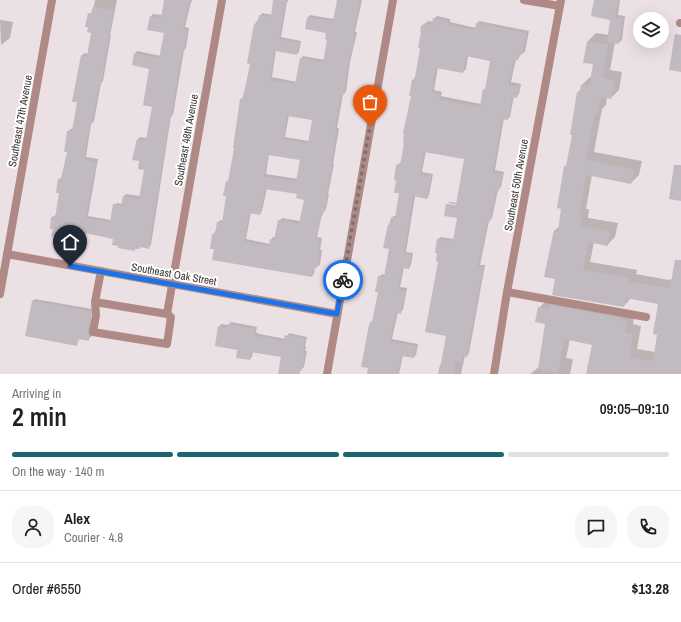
<!DOCTYPE html>
<html lang="en">
<head>
<meta charset="utf-8">
<style>
  body { margin:0; font-family:"Archivo Narrow",sans-serif; background:#f6f6f6; color:#202124; height:100vh; display:flex; flex-direction:column; font-size:15px; white-space:nowrap }
  * { box-sizing:border-box; margin:0 }
  p { font-size:13px; color:#757577 }
  .icon { flex:none; width:22px; height:22px; fill:none; stroke:currentColor; stroke-width:2; stroke-linecap:round; stroke-linejoin:round }
  .map { position:relative; height:374px; overflow:hidden }
  .drawer { display:flex; flex-direction:column; background:#fff; flex:1 }
  .drawer>* { flex:none }
  .tools { position:absolute; left:633px; top:12px; display:grid; gap:8px }
  .tools a { display:grid; place-items:center; width:36px; height:36px; border-radius:50%; background:#fff; box-shadow:0 4px 16px #0002; font-size:20px }
  .pin { position:absolute; display:grid; place-items:center; width:34px; height:34px; color:#fff; margin:-41px -17px; border-radius:50% 50% 50% 0; rotate:-45deg; box-shadow:0 0 4px #0007 }
  .pin .icon { rotate:45deg }
  .courier { position:absolute; display:grid; place-items:center; width:40px; height:40px; margin:-20px; border:3px solid #1a73e8; border-radius:50%; background:#fff; color:#222; box-shadow:0 1px 5px #0007 }
  .headline em { font-style:normal; font-weight:600 }
  .headline div { display:flex; flex-direction:column-reverse }
  .headline { display:flex; align-items:center; justify-content:space-between; height:68px; padding:0 12px }
  h1 { font-size:26px; font-weight:600; line-height:30px }
  .bar { display:grid; grid-template-columns:repeat(4,1fr); gap:6px 4px; align-content:center; height:48px; padding:0 12px }
  .bar i { height:5px; border-radius:3px; background:#e0e0e0 }
  .bar .on { background:#1b6670 }
  .bar p { grid-column:span 4 }
  .line { display:flex; align-items:center; gap:10px; padding:0 12px; border-top:1px solid #e0e0e0 }
  .line div { flex:1 }
  .round { display:grid; place-items:center; flex:none; width:42px; height:42px; border-radius:16px; background:#f6f6f6 }
  .map>svg:first-child { display:block }
</style>
</head>
<body>
<div class="map">
<svg width="681" height="374" viewBox="0 0 681 374">
  <rect width="100%" height="100%" fill="#ebe0e3"/>
  <!-- shadow -->
  <path fill="#0003" fill-rule="evenodd" d="M95,0H117L110,35H111L103,81L101,83L94,121L91,124L86,157L98,159L88,216L111,220L114,205L117,203L122,204L124,196L126,194L140,196L145,169L140,160L138,139L140,137L147,138L153,106L150,68L135,54L137,51L161,56L165,33L151,16L153,14L162,15L165,0H193L191,2L185,27L189,28L186,48L184,50L173,115L171,116L151,245L148,248L141,246L139,248L114,238L87,232L84,237L75,235L73,239L51,228L52,217L56,215L60,192L59,179L62,177L68,151V131L71,129H73L78,102L82,56L84,53L88,54L92,33L89,14L93,12Z
    M274,0H289L287,2L281,37L301,41L299,52L297,54L276,50L272,77L297,82L301,59L303,56L325,60L329,39L327,32L308,17L310,15L334,19L338,0H362L355,32H357L350,62L346,92L343,94L337,128L339,129L333,164H334L328,194H329L326,209L322,214L317,237L322,238L320,250H322L320,265L315,267L314,274L312,276L215,248L213,234L215,232L218,223L220,220L223,221L227,196V181L230,179L241,99L243,97L251,63L255,25L262,13L273,15ZM289,115L313,120L309,141L285,137ZM269,154L301,159L298,179L266,174ZM267,188L298,193L305,199L300,221L282,218L279,221L276,238L273,237L271,240L270,244L246,239L251,212L260,214L262,211Z
    M595,0H620L618,15L625,16L622,40L618,43L615,42L610,70L622,72L619,90L611,98L607,97L606,105L602,109L594,152L642,161L639,175L631,183L592,175L586,209H589L588,218L618,223L615,237L607,245L594,242L590,262L637,270L636,274L669,280L673,279L681,272V374H587L593,344L570,339L566,358L573,359L570,374H530L539,367L547,323L539,308L547,300L635,313L633,324L641,326L637,349L655,352L659,334V303L631,298L624,306L556,278L554,231L560,226L565,167L567,165L573,134L578,92L581,89L582,85L590,77H592L594,63L588,41L596,33L609,35L612,19Z
    M437,16L450,19V22L476,28L477,24L479,21L529,31L525,52L521,54L518,59H516L511,82L521,84L519,94L517,96H514L510,117L507,119L504,118L495,170L504,172L501,187L498,190L492,218L489,221L480,265H485L469,353L467,356L465,355L461,374H438L440,365L442,363L447,335L427,331L439,261L437,260L439,252H436L438,239L441,237L454,239L459,217L445,215L448,204V205L461,207V205L448,203L450,202L457,203L465,158L426,151L422,172L433,174L429,195L427,198L415,196L406,252L413,253L411,265L409,268L404,267L400,287L407,288L403,310L400,312H398L392,339L418,344L416,355L414,357L403,355L399,374H368L369,367L362,366L370,326L374,320L379,291H376L379,277L382,274L385,275L390,248L384,247L388,225L391,223V218L394,216H397L400,193L395,192L398,180H395L397,165L400,163H402L406,143H404L406,133L404,132L412,96L410,95L413,80L416,77L421,48L419,47L422,27L428,21L434,22V19ZM468,56L492,61L487,87L484,90L481,104L441,96L442,92L434,90L438,67L463,72L466,69Z
    M0,20L13,22L10,38L1,45Z
    M35,299L92,309L90,328L91,333V337L88,339L80,338L78,343L80,334L77,344L32,301Z
    M231,322L257,327L256,332L259,334L286,339L289,333L307,337L305,346L306,347L305,351H307L304,367L301,369L299,374H279L282,356L253,352L252,357L250,359L238,349L219,327L221,324L228,325Z"/>
  <!-- building -->
  <path fill="#c1bac1" fill-rule="evenodd" d="M164,0H190L183,29L187,30L184,52H182L171,118H170L149,249L140,247L139,249H135V251L118,248V246L112,245L113,239L85,233L84,238L74,236L73,240L51,236L53,229H50L51,217L55,218L59,193H56L58,179H61L67,152H64L67,131H72L77,102H72L81,55L87,57L91,33L87,32L88,27H85L88,13L91,14L93,6L113,11L101,85H99L92,124H90L84,159L96,162L86,218L110,222L113,204L121,206L123,196L139,199L144,170L138,169L139,161L132,160L137,139L146,140L152,107L143,105L149,69L132,65L134,53L159,58L164,33L147,30L150,16L161,18Z
    M273,0H286L279,39L299,43L297,55L275,51L270,80L295,84L300,58L323,62L327,40L325,39L326,33L305,29L307,17L333,21L337,0H359V2H360L353,34H355L352,50L348,65L344,95H341L335,130L337,131L331,166H332L326,196H327L324,212L322,216H321L315,239L320,240L318,252H320L317,268H314L312,277L212,260L214,249H210L212,234H215L217,222L222,223L226,196H223L226,181H228L233,155L234,148H233L240,99H243L250,64L247,63L254,24L255,25L256,21H258L259,15L271,17ZM287,116L312,120L308,143L283,139ZM268,155L300,160L296,181L264,177ZM265,189L297,194L296,198L304,200L299,224L278,220L274,240L270,239L269,246L244,241L250,213L260,215Z
    M594,0H618L615,18L623,19L619,44L607,42L610,20L591,16Z
    M433,18L448,21V25L475,30L476,23L527,33L522,55H519L518,60H514L509,85L519,86L517,98L512,97L508,120L502,119L493,172L502,174L499,191L496,190L490,222L488,221L478,267H483L467,357L463,356L462,363L455,362L453,374H439L446,336L425,332L438,262L436,261L437,253H435L437,239L453,241L457,218L444,216L446,204L456,205L464,159L424,152L420,175L431,176L427,199L413,196L404,254L411,255L409,269L402,268L398,289L405,291L401,314L396,313L390,341L416,346L414,358L401,356L398,374H367L368,368L361,367L369,325L371,321L372,322L378,292H375L378,276L384,277L389,249L383,248L388,225H389L391,218H395L399,193H394L396,181L394,180L396,165H400L404,144L403,143L404,133H403L411,96H409L412,80H413L415,77L420,48H418L421,32L420,31L421,26L425,23L432,25ZM466,56L490,61L485,90L483,89L480,107L439,99L440,94L432,93L436,68L463,73Z
    M675,34L681,35V72L669,70Z
    M587,41L608,45L603,78L615,80L611,99L601,97L598,114H595L586,160L634,169L631,184L586,175L579,217H582L580,226L610,231L608,246L588,242L583,270L629,278V282L670,288L675,260H681V374H586L592,345L564,339L558,373L538,369L545,324L535,322L538,307L549,309L550,305L622,318V320L627,321L625,332L633,334L630,357L653,361L657,335L653,334L658,304L626,298L624,307L552,295L555,279L544,277L554,230L558,231L561,209L557,208L564,166H566L572,135H570L577,92H580L581,85L589,86L593,64L583,63Z
    M674,165H681V201L669,199Z
    M32,301L90,311L88,331L89,336V341L78,339L77,346L25,336Z
    M228,324L255,329L254,334L256,336L284,341L285,335L305,339L303,349H304L303,353L305,354L302,370H300L299,374H278L281,357L251,352L250,360L236,358L237,350L215,346L218,326L227,328Z"/>
  <g fill="none" stroke-linecap="round" stroke-linejoin="round">
    <!-- service -->
    <path stroke="#af8985" stroke-width="8" d="M680,23H681
      M507,292L646,317
      M95,302L167,314L171,317L167,344L93,332L96,315L95,302L101,271
      M167,314L172,285"/>
    <!-- minor -->
    <path stroke="#af8985" stroke-width="8" d="M524,0L560,6
      M7,254L337,314
      M172,285L222,0
      M327,374L393,0
      M494,374L507,292L561,0"/>
    <!-- tertiary -->
    <path stroke="#af8985" stroke-width="8" d="M0,294L52,0"/>
  </g>
  <g fill="none" stroke-linecap="round" stroke-linejoin="round">
    <!-- done -->
    <path stroke="#787273" stroke-width="4" stroke-dasharray="0 7.2" d="M343,280L370,126"/>
    <!-- route -->
    <path stroke="#1a73e8" stroke-width="5" d="M70,266L337,314L343,280"/>
  </g>
  <g text-anchor="middle" dominant-baseline="central" stroke-width="4" stroke-linejoin="round" paint-order="stroke">
    <!-- street labels -->
    <g font-size="11" fill="#3a3637" stroke="#fff">
      <text transform="translate(20 121) rotate(-80)">Southeast 47th Avenue</text>
      <text transform="translate(186 140) rotate(-80)">Southeast 48th Avenue</text>
      <text transform="translate(516 185) rotate(-80)">Southeast 50th Avenue</text>
      <text transform="translate(174 274) rotate(10)">Southeast Oak Street</text>
    </g>
  </g>
</svg>
<div class="tools">
<a><svg class="icon" aria-label="layers" viewBox="0 0 24 24"><path d="M12 4l9 5-9 5-9-5zM3 14l9 5 9-5"/></svg></a>
</div>
<div class="pin" style="left:370px;top:126px;background:#ea580c"><svg class="icon" aria-label="bag" viewBox="0 0 24 24"><path d="M5 8h14l-1 12H6zM9 8a3 3 0 0 1 6 0"/></svg></div>
<div class="pin" style="left:70px;top:266px;background:#1f2937"><svg class="icon" aria-label="home" viewBox="0 0 24 24"><path d="M3 11l9-7 9 7M6 9v11h12V9"/></svg></div>
<div class="courier" style="left:343px;top:280px"><svg class="icon" aria-label="bike" viewBox="0 0 24 24"><circle cx="6" cy="16" r="4"/><circle cx="18" cy="16" r="4"/><path d="M6 16l4-8h5l3 8M10 8l3 8H6M13 5h3"/></svg></div>
</div>
<section class="drawer">
<div class="headline"><div><h1>2 min</h1><p>Arriving in</p></div><em>09:05–09:10</em></div>
<div class="bar"><i class="on"></i><i class="on"></i><i class="on"></i><i></i><p>On the way · 140 m</p></div>
<div class="line" style="height:72px"><a class="round"><svg class="icon" aria-label="person" viewBox="0 0 24 24"><circle cx="12" cy="8" r="4"/><path d="M4 21q1-7 8-7t8 7"/></svg></a><div><b>Alex</b><p>Courier · 4.8</p></div><a class="round"><svg class="icon" aria-label="chat" viewBox="0 0 24 24"><path d="M4 5h16v11H9l-5 4z"/></svg></a><a class="round"><svg class="icon" aria-label="phone" viewBox="0 0 24 24"><path d="M5 4h4l2 5-3 2q2 4 5 5l2-3 5 2v4C11 20 4 13 5 4z"/></svg></a></div>
<div class="line" style="height:52px"><div>Order #6550</div><b>$13.28</b></div>
</section>
</body>
</html>
